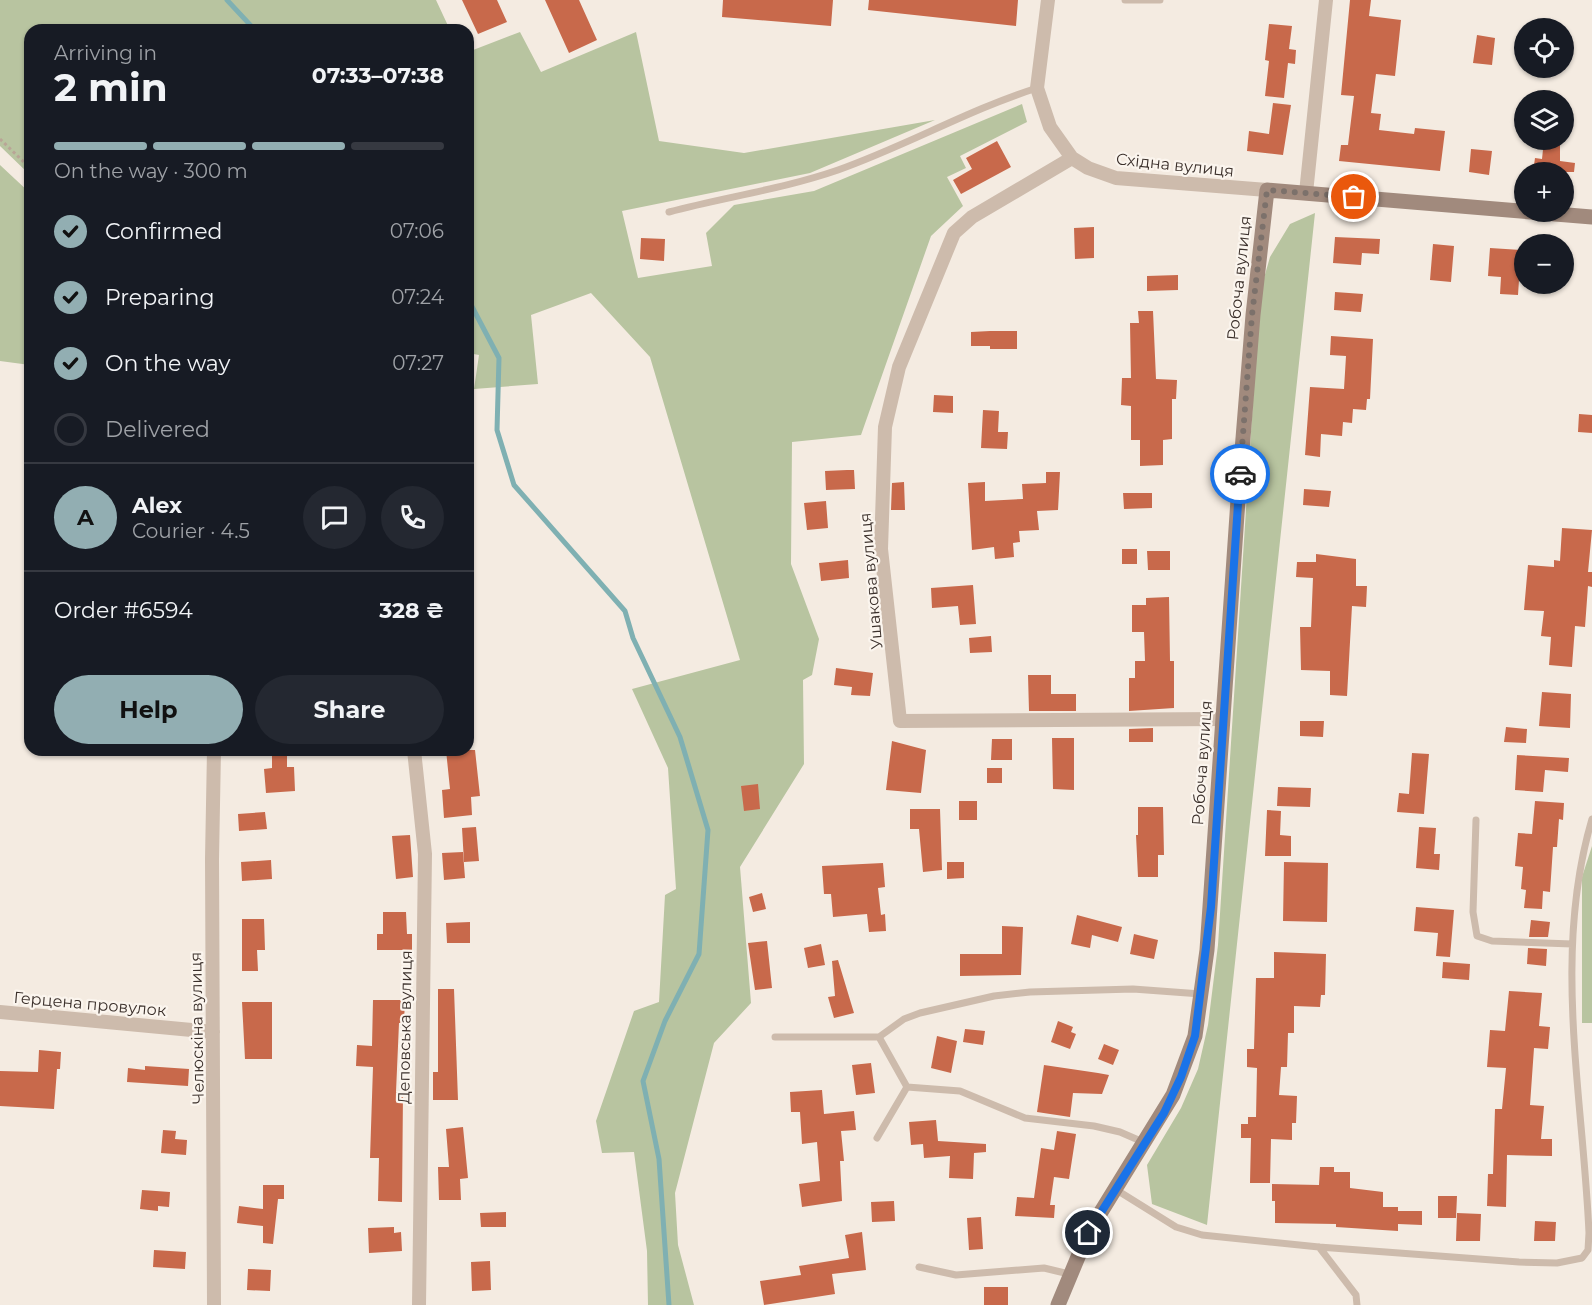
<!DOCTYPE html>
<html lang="en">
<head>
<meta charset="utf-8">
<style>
  body { margin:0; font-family:Montserrat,sans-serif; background:#242831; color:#f1f3f6; height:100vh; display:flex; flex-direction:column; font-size:22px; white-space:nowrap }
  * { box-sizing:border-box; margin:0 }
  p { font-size:20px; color:#9ea1a6 }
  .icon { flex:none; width:33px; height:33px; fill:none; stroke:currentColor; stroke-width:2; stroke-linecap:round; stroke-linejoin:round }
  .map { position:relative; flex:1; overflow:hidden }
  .details { position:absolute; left:24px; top:24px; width:450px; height:732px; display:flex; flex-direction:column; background:#171b24; border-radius:18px; box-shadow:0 2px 4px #0004 }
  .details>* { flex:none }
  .fabs { position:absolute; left:1514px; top:18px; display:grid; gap:12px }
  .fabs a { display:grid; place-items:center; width:60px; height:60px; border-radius:50%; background:#171b24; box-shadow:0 2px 4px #0004; font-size:30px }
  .pin { position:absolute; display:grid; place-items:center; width:51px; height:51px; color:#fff; margin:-26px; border:3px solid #fff; border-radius:50%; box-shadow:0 2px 6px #0007 }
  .courier { position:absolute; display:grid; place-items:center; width:60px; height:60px; margin:-30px; border:4px solid #1a73e8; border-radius:50%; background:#fff; color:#222; box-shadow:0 2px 8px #0007 }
  .headline em { font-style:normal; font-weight:700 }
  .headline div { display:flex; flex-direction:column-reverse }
  .headline { display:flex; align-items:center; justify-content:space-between; height:102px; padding:0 30px }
  h1 { font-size:39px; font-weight:700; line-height:45px }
  .bar { display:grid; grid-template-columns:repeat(4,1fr); gap:9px 6px; align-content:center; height:72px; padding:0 30px }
  .bar i { height:8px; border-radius:4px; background:#363941 }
  .bar .on { background:#92aeb2 }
  .bar p { grid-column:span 4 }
  .line { display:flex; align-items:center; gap:15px; padding:0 30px; border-top:2px solid #363941 }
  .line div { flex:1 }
  .round { display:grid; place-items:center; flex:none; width:63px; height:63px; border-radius:32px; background:#242831 }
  ol { padding:0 30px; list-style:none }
  li { display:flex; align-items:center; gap:18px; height:66px }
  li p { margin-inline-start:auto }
  li .icon { padding:6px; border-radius:50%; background:#92aeb2; color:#111; stroke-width:4 }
  li:last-child { color:#9ea1a6 }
  li i { width:33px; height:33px; border:3px solid #363941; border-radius:50% }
  .button { display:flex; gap:12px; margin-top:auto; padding:12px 30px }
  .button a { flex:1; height:69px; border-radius:36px; background:#92aeb2; color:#111; font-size:24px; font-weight:700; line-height:69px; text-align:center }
  .button a+a { background:#242831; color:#f1f3f6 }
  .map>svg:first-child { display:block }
</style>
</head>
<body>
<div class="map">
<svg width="1592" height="1305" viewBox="0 0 1592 1305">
  <rect width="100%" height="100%" fill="#f4ebe1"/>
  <!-- green -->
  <path fill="#b8c4a0" d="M0,0H436L450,30H30V175L0,146Z
    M520,32L541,72L636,32L659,141L744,153L935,120L810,173L622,211L638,278L712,266L706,233L734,205L814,191L1022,104L1027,122L960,156L966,168L947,177L963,206L931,236L861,435L792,442L791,564L819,639L812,675L803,680L804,764L740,867L751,1003L714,1043L675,1193L678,1245L694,1305H648L647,1251L634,1152L602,1153L596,1121L634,1011L659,1002L665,895L676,889L668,768L632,689L740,660L650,357L591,293L531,315L538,384L474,389L479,355L468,353V52Z
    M0,165L30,193V365L0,361Z
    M1315,213L1207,1225L1152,1204L1147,1165L1181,1108L1198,1069L1208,1025L1218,945L1260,292L1270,257L1290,224Z
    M1592,846V1023H1582V877Z"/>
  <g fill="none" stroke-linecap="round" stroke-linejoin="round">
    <!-- stream -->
    <path stroke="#7fb0b2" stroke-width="5" d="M227,0L255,30
      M468,299L499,358L497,430L514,485L625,611L633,638L680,737L708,830L699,954L665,1021L643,1081L659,1159L669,1305"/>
  </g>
  <!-- building -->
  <path fill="#c8694b" d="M462,0H497L507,22L478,34Z
    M545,0H579L597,40L569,53Z
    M723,0H833L831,26L722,17Z
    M869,0H1018L1016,26L868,10Z
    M1350,0H1371L1369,16L1401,20L1395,76L1376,74L1371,113L1381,114L1379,130L1414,134L1415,128L1445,131L1440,171L1339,161L1341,145H1348L1354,96L1341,95Z
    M1269,24L1292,26L1289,49L1296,50L1295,64L1288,63L1284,98L1265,96L1269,61L1265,60Z
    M1477,35L1495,38L1492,65L1473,63Z
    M1273,103L1291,105L1283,155L1247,151L1249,131L1269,134Z
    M1544,140H1560V161L1575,163L1574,172H1533L1535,158L1542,159Z
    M997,141L1011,167L961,194L953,180L972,169L966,158Z
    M1471,149L1492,151L1489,175L1469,172Z
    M1094,227V258L1075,259L1074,228Z
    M1335,237L1380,239L1379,254L1362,253L1361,265L1333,263Z
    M641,238L665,239L664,261L640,259Z
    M1433,244L1454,246L1451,282L1430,280Z
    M1490,248L1521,250L1518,295L1500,294L1501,277L1488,276Z
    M1178,275V290L1147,291V276Z
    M1335,292L1363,294L1361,312L1334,310Z
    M1138,311H1153L1156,379L1177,380L1176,399H1172V439L1163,440V465L1140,466V440H1131V406L1121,405L1122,378H1131L1130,323H1139Z
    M990,331H1017V349H990V346H971V332Z
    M1331,336L1373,339L1370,399H1367L1366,410L1353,409L1352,423L1343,422L1342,436L1321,434L1320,457L1305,455L1310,387L1344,389L1346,356L1330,355Z
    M934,395L953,396V413L933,412Z
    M983,410L999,411L998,432H1008L1007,449L981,448Z
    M1579,414L1592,415V433L1578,432Z
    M847,470H854L855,489L826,490L825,471Z
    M1046,472H1060L1058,510L1037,511L1039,530L1019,531L1020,542L1013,543L1014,557L995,559L994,547L972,550L968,483L985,482V501L1023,499L1022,484L1046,483Z
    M904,482L905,510H891L892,483Z
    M1304,489L1331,491L1329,507L1303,505Z
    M1123,493H1152V508L1124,509Z
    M826,501L828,528L807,530L804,503Z
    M1562,528L1592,530L1588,572H1592V587L1588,586L1585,627L1575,626L1572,667L1549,665L1551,637L1541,636L1544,611L1524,610L1528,565L1554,567V560L1560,561Z
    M1122,549H1137V564H1122Z
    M1147,551H1170V570H1148Z
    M1316,554L1356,559V586H1367L1366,607L1352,606L1347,696L1330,695V671L1301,670L1300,627H1311L1313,578L1296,577L1297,562H1316Z
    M848,560L849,578L821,581L819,563Z
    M973,585L976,624L960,625L958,606L932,608L931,588Z
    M1169,597L1170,661H1174V708L1129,711V678H1135V661H1145L1144,632H1132V605H1146V598Z
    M991,636L992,652L970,653L969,638Z
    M836,668L873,673L870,696L851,695L852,687L834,685Z
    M1028,675H1051V694H1076V711H1029Z
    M1542,692L1571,694L1570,728L1539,726Z
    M1300,721H1324L1323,737L1300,736Z
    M1506,727L1527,729L1526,743L1504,742Z
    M1153,728V742H1129V729Z
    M1052,738H1074V790L1053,789Z
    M992,739H1012V760H991Z
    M892,741L926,750L921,793L886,790Z
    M272,750H287V767H294L295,791L266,793L264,769L272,768Z
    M446,750H475L480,796L471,797L472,815L444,818L442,790L450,789Z
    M1412,753L1429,754L1424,814L1397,812L1399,793L1409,794Z
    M1517,755L1569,758L1568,772L1545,770L1543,792L1515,790Z
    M987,768H1002V783H987Z
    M758,784L760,809L744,811L741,786Z
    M1278,787L1311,788L1310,807L1277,806Z
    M959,801H977V820H959Z
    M1535,801L1564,803L1563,820L1559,819L1557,847H1553L1550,892L1543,891L1542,909L1524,908L1526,890L1521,889L1523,867L1515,866L1518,833L1532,834Z
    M1138,807H1163L1164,855H1158V877H1138L1136,835H1138Z
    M910,809H940L942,870L923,872L919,829H910Z
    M1267,810L1281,811L1280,835L1291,836V856H1265Z
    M265,812L267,829L239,831L238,814Z
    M476,827L479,861L464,862L462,828Z
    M1419,827L1436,828L1434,854H1440L1439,870L1416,868Z
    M410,835L413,877L396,879L392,836Z
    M463,852L465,878L444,880L442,853Z
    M271,860L272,879L242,881L241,862Z
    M947,862H964V878L947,879Z
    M1284,862L1328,863L1327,922L1283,921Z
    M883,863L885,887L878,888L881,915L885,914L886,931L869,932L867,914L833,917L831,894H824L822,866Z
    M762,893L766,909L753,912L749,897Z
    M1416,907L1454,910L1450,957L1436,956L1438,933L1414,931Z
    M383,912H406L407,934H412V950H377V934H383Z
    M1077,915L1122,927L1118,942L1092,935L1090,948L1071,944Z
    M242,919H264L265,950H257L258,971H242Z
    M1531,920L1550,922L1548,937H1529Z
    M470,922V943H447L446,923Z
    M1002,926L1023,927L1021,975L960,976V954H1002Z
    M1134,934L1158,940L1154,959L1130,954Z
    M767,941L772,988L755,990L748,943Z
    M821,944L825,965L808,968L804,948Z
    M1528,948L1547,949L1546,966L1527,964Z
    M1274,952L1326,954L1325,995H1321L1320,1007L1294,1006V1033H1288L1287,1067H1281L1279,1095L1297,1096L1296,1123H1292V1140L1271,1139L1270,1183H1250L1251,1138H1241V1124H1248V1117H1256L1257,1068L1247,1067V1049H1254L1256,978H1274Z
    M838,960L854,1013L834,1018L828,997L835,996L832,961Z
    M1443,962L1470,964L1469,980L1442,978Z
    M438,989H454L458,1100H433V1072H438Z
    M1509,991L1542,993L1539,1026L1550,1027L1548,1049L1534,1048L1530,1105L1544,1106L1541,1139H1552V1156L1507,1155L1506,1207L1487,1206L1488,1174H1493L1495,1109H1502L1506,1068L1487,1067L1490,1030L1505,1031Z
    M373,1000H405L404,1023H399L396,1092H403L402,1202L378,1201L379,1158H370L373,1067L356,1066L357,1045L372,1046Z
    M242,1002H272V1059H245Z
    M1058,1021L1073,1027L1071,1032L1076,1034L1070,1049L1051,1042Z
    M965,1029L985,1031L983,1045L963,1042Z
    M937,1036L957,1041L951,1073L931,1068Z
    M1104,1044L1119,1050L1113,1065L1098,1059Z
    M39,1050L61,1052L60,1069H57L54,1109L0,1106V1071L38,1072Z
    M871,1063L875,1093L856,1095L852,1065Z
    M1044,1065L1098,1073L1109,1075L1102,1094L1073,1093L1070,1117L1037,1112Z
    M145,1066L189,1069L188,1086L127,1082L128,1068L145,1070Z
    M822,1090L824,1114L854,1111L856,1130L841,1131L844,1161H840L842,1201L802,1207L799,1184L820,1181L817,1142L802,1144L800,1112H791L790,1092Z
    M936,1120L938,1141L986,1144V1152L974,1153L973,1179L949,1178L950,1156L924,1158L923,1144L911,1145L909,1122Z
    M463,1127L468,1178L460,1179L461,1200H439L438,1167H449L446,1129Z
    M163,1130L176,1131L175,1139L187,1140L186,1155L161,1153Z
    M1057,1131L1076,1134L1069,1179L1054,1177L1050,1205H1055L1054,1218L1015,1216L1017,1197L1034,1198L1041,1148L1054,1150Z
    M1320,1167H1334V1172H1350V1188L1383,1192V1207H1398V1211H1422V1225L1398,1224V1231L1336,1227V1224L1275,1223V1201H1272V1184L1319,1185Z
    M263,1185H284V1199H278L273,1244L263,1243V1226L237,1223L239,1206L263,1209Z
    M142,1190L170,1192L169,1207L158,1206V1211L140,1209Z
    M1438,1196H1457L1456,1218H1438Z
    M894,1201L895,1221L872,1222L871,1202Z
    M506,1212V1227H481L480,1213Z
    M1457,1213L1481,1214L1480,1241H1456Z
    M981,1217L983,1249L969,1250L967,1218Z
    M1535,1221L1556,1222L1555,1241H1534Z
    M394,1227V1233L401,1232L402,1251L369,1253L368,1228Z
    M862,1232L866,1270L832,1274L835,1294L764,1305L760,1281L801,1275L799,1266L849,1258L845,1235Z
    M154,1250L186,1252L185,1269L153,1267Z
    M490,1261L491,1290L472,1291L471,1262Z
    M248,1269L271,1270L270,1291L247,1290Z
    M984,1287H1008V1305H984Z"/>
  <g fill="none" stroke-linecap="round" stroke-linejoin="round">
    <!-- path -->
    <path stroke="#b9a596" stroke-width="3" stroke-dasharray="3 3" stroke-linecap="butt" d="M0,139L30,168"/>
    <!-- lane -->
    <path stroke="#cdbbac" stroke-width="7" d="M1125,0H1160
      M669,212C725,197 783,189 838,170C906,146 968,110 1037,88
      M1476,820L1473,912L1477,936L1492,941L1572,944
      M775,1037H879L904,1019L920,1013L994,996L1030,992L1133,989L1201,994
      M879,1037L907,1087L960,1091L1025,1118L1094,1126L1120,1132L1143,1142
      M877,1138L907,1087
      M1115,1189L1176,1227L1202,1235L1319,1247L1519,1262L1557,1263L1582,1258L1588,1250L1589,1233C1583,1096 1552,954 1592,819
      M1319,1247L1356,1295L1357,1305
      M919,1267L956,1275L1044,1268L1069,1274"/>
    <!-- street -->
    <path stroke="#cdbbac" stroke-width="14" d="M1048,0L1037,88L1050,127L1072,158L1088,168L1116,178L1267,190
      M1072,158L972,217L954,233L899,367L885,427L881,549L900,721L1222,719
      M1306,193L1326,0
      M414,750L425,854L419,1305
      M0,1012L213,1032
      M214,1305L212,859L214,750"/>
    <!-- secondary -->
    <path stroke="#a18a7d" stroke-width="15" d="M1058,1305L1088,1233L1173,1095L1195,1036L1207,950L1238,500L1253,315L1267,190L1592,217"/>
  </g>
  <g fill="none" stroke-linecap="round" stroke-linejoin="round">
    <!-- done -->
    <path stroke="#7c716b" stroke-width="6" stroke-dasharray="0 10.8" d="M1240,474L1252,315L1267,190L1354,197"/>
    <!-- route -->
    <path stroke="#1a73e8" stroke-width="8" d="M1088,1233L1164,1113L1181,1077L1195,1036L1211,907L1240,474"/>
  </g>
  <g text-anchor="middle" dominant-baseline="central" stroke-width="4.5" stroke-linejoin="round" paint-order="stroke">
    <!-- street labels -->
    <g font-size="16" fill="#3b302b" stroke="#fbf5ee">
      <text transform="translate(1175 165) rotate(6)">Східна вулиця</text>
      <text transform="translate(1239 278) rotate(-84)">Робоча вулиця</text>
      <text transform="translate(871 581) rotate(-95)">Ушакова вулиця</text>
      <text transform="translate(1202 763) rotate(-86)">Робоча вулиця</text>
      <text transform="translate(90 1004) rotate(5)">Герцена провулок</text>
      <text transform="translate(405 1027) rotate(-89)">Деповська вулиця</text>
      <text transform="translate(197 1028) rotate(-91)">Челюскіна вулиця</text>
    </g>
  </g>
</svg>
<div class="fabs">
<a><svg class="icon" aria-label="locate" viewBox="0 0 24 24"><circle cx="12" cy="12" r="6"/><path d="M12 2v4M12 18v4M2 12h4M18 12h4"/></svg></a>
<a><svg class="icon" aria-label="layers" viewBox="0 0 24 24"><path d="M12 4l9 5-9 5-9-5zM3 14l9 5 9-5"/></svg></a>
<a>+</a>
<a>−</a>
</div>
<div class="pin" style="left:1354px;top:197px;background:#ea580c"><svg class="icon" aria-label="bag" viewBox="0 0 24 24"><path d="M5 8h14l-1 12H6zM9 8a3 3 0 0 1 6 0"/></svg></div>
<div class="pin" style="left:1088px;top:1233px;background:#1f2937"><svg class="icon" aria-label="home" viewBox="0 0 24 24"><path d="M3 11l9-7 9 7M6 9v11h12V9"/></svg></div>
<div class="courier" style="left:1240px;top:474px"><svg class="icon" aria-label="car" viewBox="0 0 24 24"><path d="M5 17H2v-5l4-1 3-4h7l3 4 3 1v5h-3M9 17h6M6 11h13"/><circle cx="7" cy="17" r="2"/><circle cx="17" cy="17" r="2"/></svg></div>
<section class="details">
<div class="headline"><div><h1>2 min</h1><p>Arriving in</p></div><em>07:33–07:38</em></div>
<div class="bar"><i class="on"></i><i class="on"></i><i class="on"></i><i></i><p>On the way · 300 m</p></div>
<ol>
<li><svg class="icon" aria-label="check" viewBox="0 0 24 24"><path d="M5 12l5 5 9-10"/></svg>Confirmed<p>07:06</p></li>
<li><svg class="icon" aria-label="check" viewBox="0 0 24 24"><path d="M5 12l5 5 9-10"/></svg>Preparing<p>07:24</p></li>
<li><svg class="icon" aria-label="check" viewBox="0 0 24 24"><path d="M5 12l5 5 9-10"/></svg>On the way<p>07:27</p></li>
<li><i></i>Delivered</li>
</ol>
<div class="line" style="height:108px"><b class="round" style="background:#92aeb2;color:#111">A</b><div><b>Alex</b><p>Courier · 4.5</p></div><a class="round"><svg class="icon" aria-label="chat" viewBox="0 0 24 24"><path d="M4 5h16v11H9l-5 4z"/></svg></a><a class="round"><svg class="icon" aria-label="phone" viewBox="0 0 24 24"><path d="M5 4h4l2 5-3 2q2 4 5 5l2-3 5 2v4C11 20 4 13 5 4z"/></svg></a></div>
<div class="line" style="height:78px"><div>Order #6594</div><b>328 ₴</b></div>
<div class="button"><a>Help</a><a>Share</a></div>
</section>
</div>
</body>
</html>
